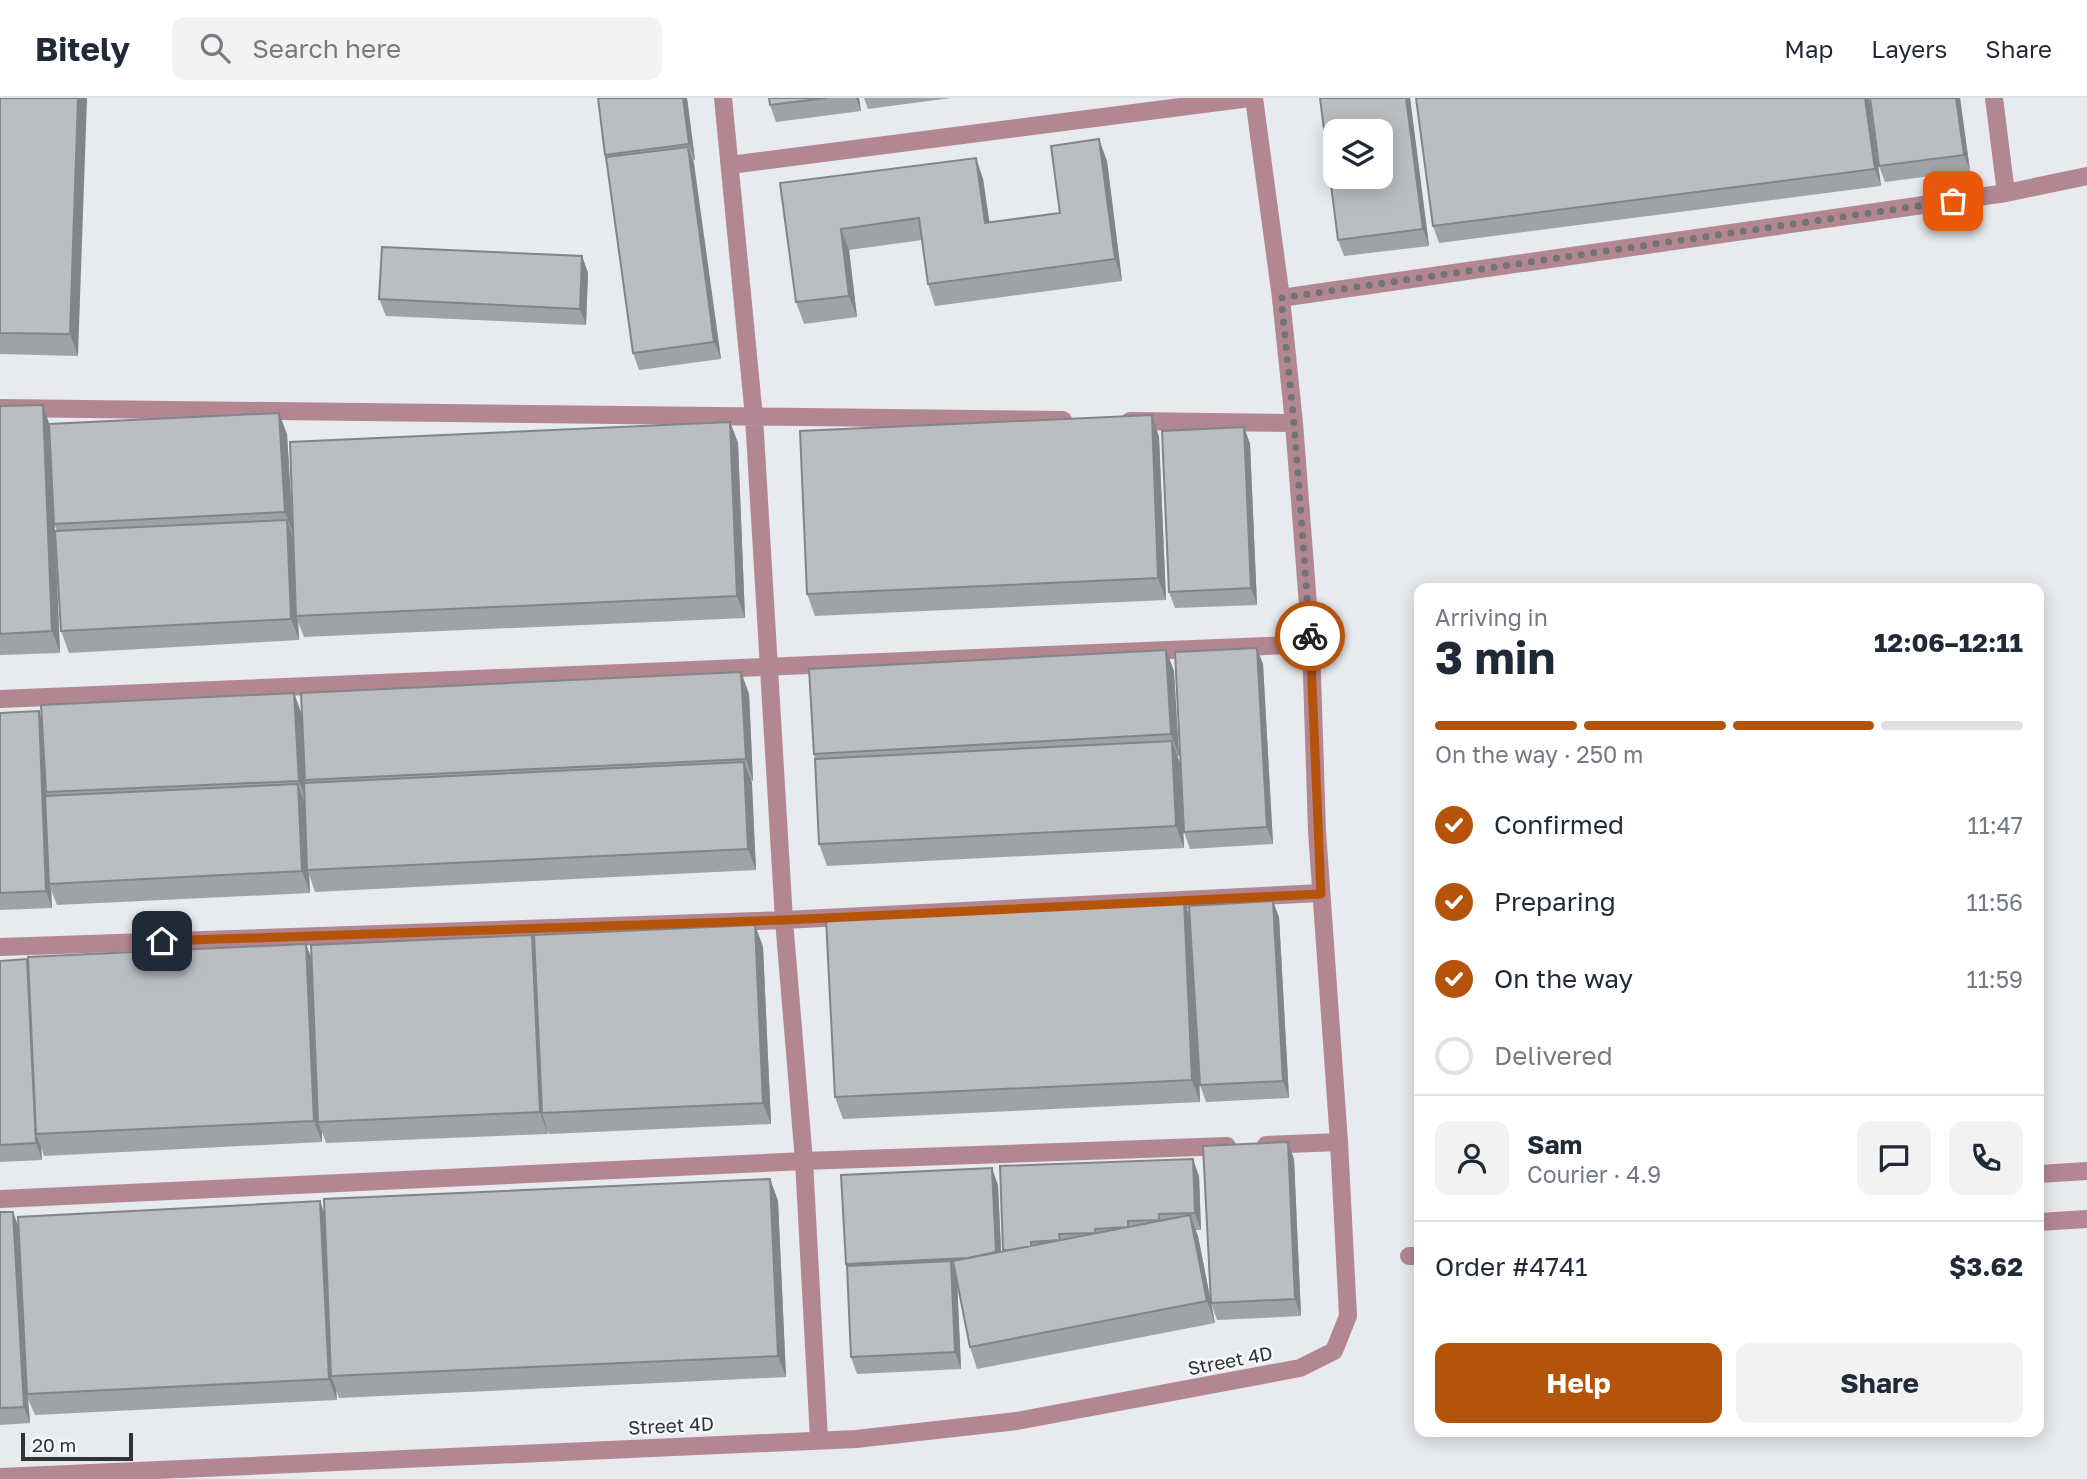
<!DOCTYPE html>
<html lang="en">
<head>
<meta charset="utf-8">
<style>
  body { margin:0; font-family:"Golos Text",sans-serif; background:#f2f2f3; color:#1f2937; height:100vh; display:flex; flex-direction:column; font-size:26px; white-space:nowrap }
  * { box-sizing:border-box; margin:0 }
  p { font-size:23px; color:#747a83 }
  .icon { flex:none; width:38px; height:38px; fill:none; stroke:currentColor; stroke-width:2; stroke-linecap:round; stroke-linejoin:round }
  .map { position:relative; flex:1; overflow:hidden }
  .sheet { position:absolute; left:1414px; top:485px; width:630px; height:854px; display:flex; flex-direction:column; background:#fff; border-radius:14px; box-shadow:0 4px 18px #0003 }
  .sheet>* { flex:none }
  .tools { position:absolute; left:1323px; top:21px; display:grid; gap:14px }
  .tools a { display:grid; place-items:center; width:70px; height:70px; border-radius:14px; background:#fff; box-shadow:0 4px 18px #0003; font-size:35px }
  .scale { position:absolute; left:21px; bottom:18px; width:112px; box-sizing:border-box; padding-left:7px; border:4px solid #313334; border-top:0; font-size:19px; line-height:24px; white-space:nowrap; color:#313334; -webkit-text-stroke:5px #f4f7fc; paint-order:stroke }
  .pin { position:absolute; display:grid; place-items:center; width:60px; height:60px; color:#fff; margin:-30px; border-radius:14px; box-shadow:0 4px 10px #0006 }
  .courier { position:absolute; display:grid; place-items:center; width:70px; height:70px; margin:-35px; border:5px solid #b45309; border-radius:50%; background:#fff; color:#222; box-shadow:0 2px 9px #0007 }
  .headline em { font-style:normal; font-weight:700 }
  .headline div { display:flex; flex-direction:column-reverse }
  .headline { display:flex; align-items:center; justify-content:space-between; height:119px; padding:0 21px }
  h1 { font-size:46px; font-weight:700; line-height:52px }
  .bar { display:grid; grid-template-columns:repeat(4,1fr); gap:10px 7px; align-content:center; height:84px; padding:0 21px }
  .bar i { height:9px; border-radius:5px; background:#e0e1e3 }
  .bar .current { background:#b45309 }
  .bar p { grid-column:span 4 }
  .line { display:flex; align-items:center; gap:18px; padding:0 21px; border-top:2px solid #e0e1e3 }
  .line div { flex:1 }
  .round { display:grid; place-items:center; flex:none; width:74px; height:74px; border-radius:14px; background:#f2f2f3 }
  ol { padding:0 21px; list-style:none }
  li { display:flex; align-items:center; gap:21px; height:77px }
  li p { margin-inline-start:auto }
  li .icon { padding:7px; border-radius:50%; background:#b45309; color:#fff; stroke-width:4 }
  li:last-child { color:#747a83 }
  li i { width:38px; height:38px; border:4px solid #e0e1e3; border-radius:50% }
  .button { display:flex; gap:14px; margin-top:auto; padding:14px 21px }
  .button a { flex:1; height:80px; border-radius:14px; background:#b45309; color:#fff; font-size:28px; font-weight:700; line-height:80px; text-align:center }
  .button a+a { background:#f2f2f3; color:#1f2937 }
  header { display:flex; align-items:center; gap:42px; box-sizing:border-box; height:98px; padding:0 35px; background:#fff; border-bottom:2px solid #e0e1e3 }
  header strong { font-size:33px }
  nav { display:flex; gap:38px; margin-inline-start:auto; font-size:24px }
  .search { width:490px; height:63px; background:#f2f2f3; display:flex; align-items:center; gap:18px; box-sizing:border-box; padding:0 24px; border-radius:14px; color:#747a83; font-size:26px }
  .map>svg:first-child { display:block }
</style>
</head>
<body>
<header>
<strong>Bitely</strong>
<div class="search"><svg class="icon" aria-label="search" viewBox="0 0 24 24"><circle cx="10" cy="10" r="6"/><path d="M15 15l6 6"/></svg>Search here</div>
<nav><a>Map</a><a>Layers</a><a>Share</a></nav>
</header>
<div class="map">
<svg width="2087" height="1381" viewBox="0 0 2087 1381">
  <rect width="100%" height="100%" fill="#e7eaee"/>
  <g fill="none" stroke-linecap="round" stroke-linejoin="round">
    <!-- minor -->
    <path stroke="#b38792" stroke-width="18" d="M723,0L754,319L784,822L804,1063L819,1341
      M1994,0L2006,95
      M730,67L1250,0
      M1281,200L2006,95L2087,78
      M0,310L1063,322
      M1130,323L1294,325
      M0,601L1311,546
      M0,849L784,822L1321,795
      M1266,1047L1339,1044
      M2039,1076L2087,1073
      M0,1101L804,1063L1227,1048
      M2039,1124L2087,1121
      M1409,1158H1419
      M0,1379L856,1341L1017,1323L1300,1270L1334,1253L1348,1218L1339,1044L1317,733L1311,546L1294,325L1281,200L1254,0"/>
  </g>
  <!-- wall -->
  <path fill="#a0a3a6" d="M0,0L78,258L0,256Z
    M598,0H687L695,62L693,63L721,261L639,272L633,255Z
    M769,0H859L861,13L776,24L770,7Z
    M864,0H951L868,11Z
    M1320,0H1410L1429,148L1344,158L1338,142Z
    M1869,0L1881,88L1439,145L1433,128Z
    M1960,0L1970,73L1885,84L1879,68Z
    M976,60L983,81L989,124L1060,115L1107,63L1122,183L935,208L928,186L922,142L849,152L857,219L804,226L796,204L780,85Z
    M582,158L588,175L586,227L386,218L379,201Z
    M0,308L50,326L287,336L293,435H292L293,440L730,324L738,345L745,520L304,539L298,524L299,542L69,555L61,533L57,433L55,428L60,555L0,557Z
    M1152,317L1159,339L1166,502L815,518L807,496Z
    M1244,329L1250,346L1257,507L1175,510L1169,494Z
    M1166,552L1174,573L1179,658H1177L1180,665L1184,750L827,768L819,746L815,661L814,656Z
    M1263,566L1273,746L1190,751L1184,734Z
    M741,574L749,596L753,683H751L756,772L315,794L309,776L310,795L57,807L51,792L52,810L0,812V615L42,622L294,595L301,615Z
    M1279,819L1289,1000L1206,1004L1200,987L1199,974L1200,1004L843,1021L835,999L1190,820Z
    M755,827L763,849L771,1026L549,1036L547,1031L548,1036L326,1045L322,1034V1044L44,1058L41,1049L42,1062L0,1064V863L306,846L311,861L532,837L535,845Z
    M1294,1061L1301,1218L1217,1222L1211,1205Z
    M1199,1078L1201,1132H1195L1198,1138L1215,1225L977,1271L970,1249L957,1186L961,1271L857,1276L851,1259L847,1169L846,1166L998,1087L1001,1153Z
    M770,1081L778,1103L786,1279L339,1300L336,1292L337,1302L35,1317L28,1301L30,1325L0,1327V1114L18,1126L325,1117Z"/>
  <!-- shaded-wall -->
  <path fill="#828487" d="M78,0H87L78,258L70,236Z
    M683,0H687L695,62L689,46Z
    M856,0H859L861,13Z
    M1406,0H1410L1429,148L1423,131Z
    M1865,0H1869L1881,88L1875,71Z
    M1956,0H1960L1970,73L1964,57Z
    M1099,41L1107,63L1122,183L1115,161Z
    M688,49L694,65L721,261L714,244Z
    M976,60L983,81L993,147L985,125Z
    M841,131L849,152L857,219L849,198Z
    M582,158L588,175L586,227L580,211Z
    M43,307L50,328L60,555L52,533Z
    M279,315L287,336L293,435L285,414Z
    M1152,317L1159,339L1166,502L1158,480Z
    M730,324L738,345L745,520L737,498Z
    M1244,329L1250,346L1257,507L1251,490Z
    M287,422L294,443L296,518L298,523L299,542L291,521Z
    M1257,550L1263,566L1273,746L1267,729Z
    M1166,552L1174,573L1179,658L1171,636Z
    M741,574L749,596L753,683L746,661Z
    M294,595L302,617L307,704L299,683Z
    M39,613L45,630L46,694L48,701L49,786L51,792L52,810L46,793Z
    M1172,643L1180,665L1184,750L1176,728Z
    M744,664L752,685L756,772L748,751Z
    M298,686L305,707L307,772L309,776L310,795L302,773Z
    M1184,803L1192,824L1200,1004L1192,982Z
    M1273,803L1279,819L1289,1000L1283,983Z
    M755,827L763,849L771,1026L763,1005Z
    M532,837L540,859L542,1015L547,1031L548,1036L540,1014Z
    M306,846L314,867L318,1024L322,1034V1044L314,1023Z
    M27,861L36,1036L41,1049L42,1062L36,1045Z
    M1288,1044L1294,1061L1301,1218L1295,1201Z
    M1193,1061L1199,1078L1201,1132L1195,1115Z
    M992,1070L998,1087L1002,1175L996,1159Z
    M770,1081L778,1103L786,1279L778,1258Z
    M320,1103L328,1125L331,1278L336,1291L337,1302L329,1281Z
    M13,1114L19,1130L27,1296L28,1301L30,1325L24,1309Z
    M1190,1117L1198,1138L1215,1225L1207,1203Z
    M951,1163L957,1180L961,1271L955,1254Z"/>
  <!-- building -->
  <path fill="#babdc1" stroke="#828487" stroke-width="2" fill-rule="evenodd" d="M0,0H78L70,236L0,235Z
    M598,0H683L689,46L605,57Z
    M769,0H826L770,7Z
    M1320,0H1406L1423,131L1338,142ZM1335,33H1381V79H1335Z
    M1416,0H1865L1875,71L1433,128Z
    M1870,0H1956L1964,57L1879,68Z
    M1099,41L1115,161L928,186L919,120L841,131L849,198L796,204L780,85L976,60L985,125L1060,115L1051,48Z
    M688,49L714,244L633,255L606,59Z
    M382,149L582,158L580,211L379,201Z
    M43,307L52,533L0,536V308Z
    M279,315L285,414L54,426L49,326Z
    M1152,317L1158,480L807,496L800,333Z
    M730,324L737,498L296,518L290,344Z
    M1244,329L1251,490L1169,494L1162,333Z
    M287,422L291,521L61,533L55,433Z
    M1257,550L1267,729L1184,734L1175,554Z
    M1166,552L1171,636L814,656L809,571Z
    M741,574L746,661L305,682L301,595Z
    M294,595L299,683L46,694L41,607Z
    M39,613L46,793L0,795V615Z
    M1172,643L1176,728L819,746L815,661Z
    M744,664L748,751L307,772L304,685Z
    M298,686L302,773L49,786L45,698Z
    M1184,803L1192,982L835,999L826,820Z
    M1273,803L1283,983L1200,987L1189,808Z
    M755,827L763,1005L542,1015L534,837Z
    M532,837L540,1014L318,1024L311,847Z
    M306,846L314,1023L36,1036L28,859Z
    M27,861L36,1045L0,1047V863Z
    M1288,1044L1295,1201L1211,1205L1203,1048Z
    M1193,1061L1195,1115L1159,1116V1122L1128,1123V1129L1095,1131V1135L1059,1136L1060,1142L1031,1144V1148L1011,1152H1003L1000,1068Z
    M992,1070L996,1154L968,1160L846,1166L841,1077Z
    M770,1081L778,1258L331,1278L324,1101Z
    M320,1103L329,1281L27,1296L18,1119Z
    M0,1114H13L24,1309L0,1310Z
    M1190,1117L1207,1203L970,1249L953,1163Z
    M951,1163L955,1254L851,1259L847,1168Z"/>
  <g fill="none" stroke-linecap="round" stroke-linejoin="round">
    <!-- done -->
    <path stroke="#717375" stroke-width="7" stroke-dasharray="0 12.6" d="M1310,538L1294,325L1281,200L1953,103"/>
    <!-- route -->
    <path stroke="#b45309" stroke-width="9" d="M162,843L784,822L1321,796L1310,538"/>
  </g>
  <g text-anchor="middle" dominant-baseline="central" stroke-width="5" stroke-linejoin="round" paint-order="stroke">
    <!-- street labels -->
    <g font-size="19" fill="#313334" stroke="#f4f7fc">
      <text transform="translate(1230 1262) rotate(-11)">Street 4D</text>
      <text transform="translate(671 1327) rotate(-3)">Street 4D</text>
    </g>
  </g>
</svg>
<div class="tools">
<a><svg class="icon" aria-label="layers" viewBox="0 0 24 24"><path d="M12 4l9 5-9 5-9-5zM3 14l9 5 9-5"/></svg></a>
</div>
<div class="scale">20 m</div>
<div class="pin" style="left:1953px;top:103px;background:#ea580c"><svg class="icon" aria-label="bag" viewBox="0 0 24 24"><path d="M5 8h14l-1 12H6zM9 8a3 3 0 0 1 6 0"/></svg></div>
<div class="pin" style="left:162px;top:843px;background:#1f2937"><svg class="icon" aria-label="home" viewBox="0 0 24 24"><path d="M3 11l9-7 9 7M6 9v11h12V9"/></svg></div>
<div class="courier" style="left:1310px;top:538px"><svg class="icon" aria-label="bike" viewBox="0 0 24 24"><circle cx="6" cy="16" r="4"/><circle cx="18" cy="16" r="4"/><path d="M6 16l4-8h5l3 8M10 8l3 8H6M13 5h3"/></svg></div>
<section class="sheet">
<div class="headline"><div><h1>3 min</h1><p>Arriving in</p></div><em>12:06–12:11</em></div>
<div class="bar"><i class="current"></i><i class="current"></i><i class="current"></i><i></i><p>On the way · 250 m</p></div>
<ol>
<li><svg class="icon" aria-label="check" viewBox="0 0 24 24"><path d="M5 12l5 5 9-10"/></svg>Confirmed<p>11:47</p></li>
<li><svg class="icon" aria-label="check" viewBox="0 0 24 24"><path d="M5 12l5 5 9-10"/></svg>Preparing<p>11:56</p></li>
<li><svg class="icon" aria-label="check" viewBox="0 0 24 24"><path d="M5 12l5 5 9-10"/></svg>On the way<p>11:59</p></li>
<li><i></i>Delivered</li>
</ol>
<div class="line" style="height:126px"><a class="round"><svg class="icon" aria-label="person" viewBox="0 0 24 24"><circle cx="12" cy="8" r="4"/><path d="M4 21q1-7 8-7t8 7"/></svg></a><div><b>Sam</b><p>Courier · 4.9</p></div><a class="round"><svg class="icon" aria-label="chat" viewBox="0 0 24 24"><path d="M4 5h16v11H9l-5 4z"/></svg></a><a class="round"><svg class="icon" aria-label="phone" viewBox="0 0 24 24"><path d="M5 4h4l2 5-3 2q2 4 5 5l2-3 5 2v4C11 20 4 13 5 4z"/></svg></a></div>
<div class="line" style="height:91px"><div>Order #4741</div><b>$3.62</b></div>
<div class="button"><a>Help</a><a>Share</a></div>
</section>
</div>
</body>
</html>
